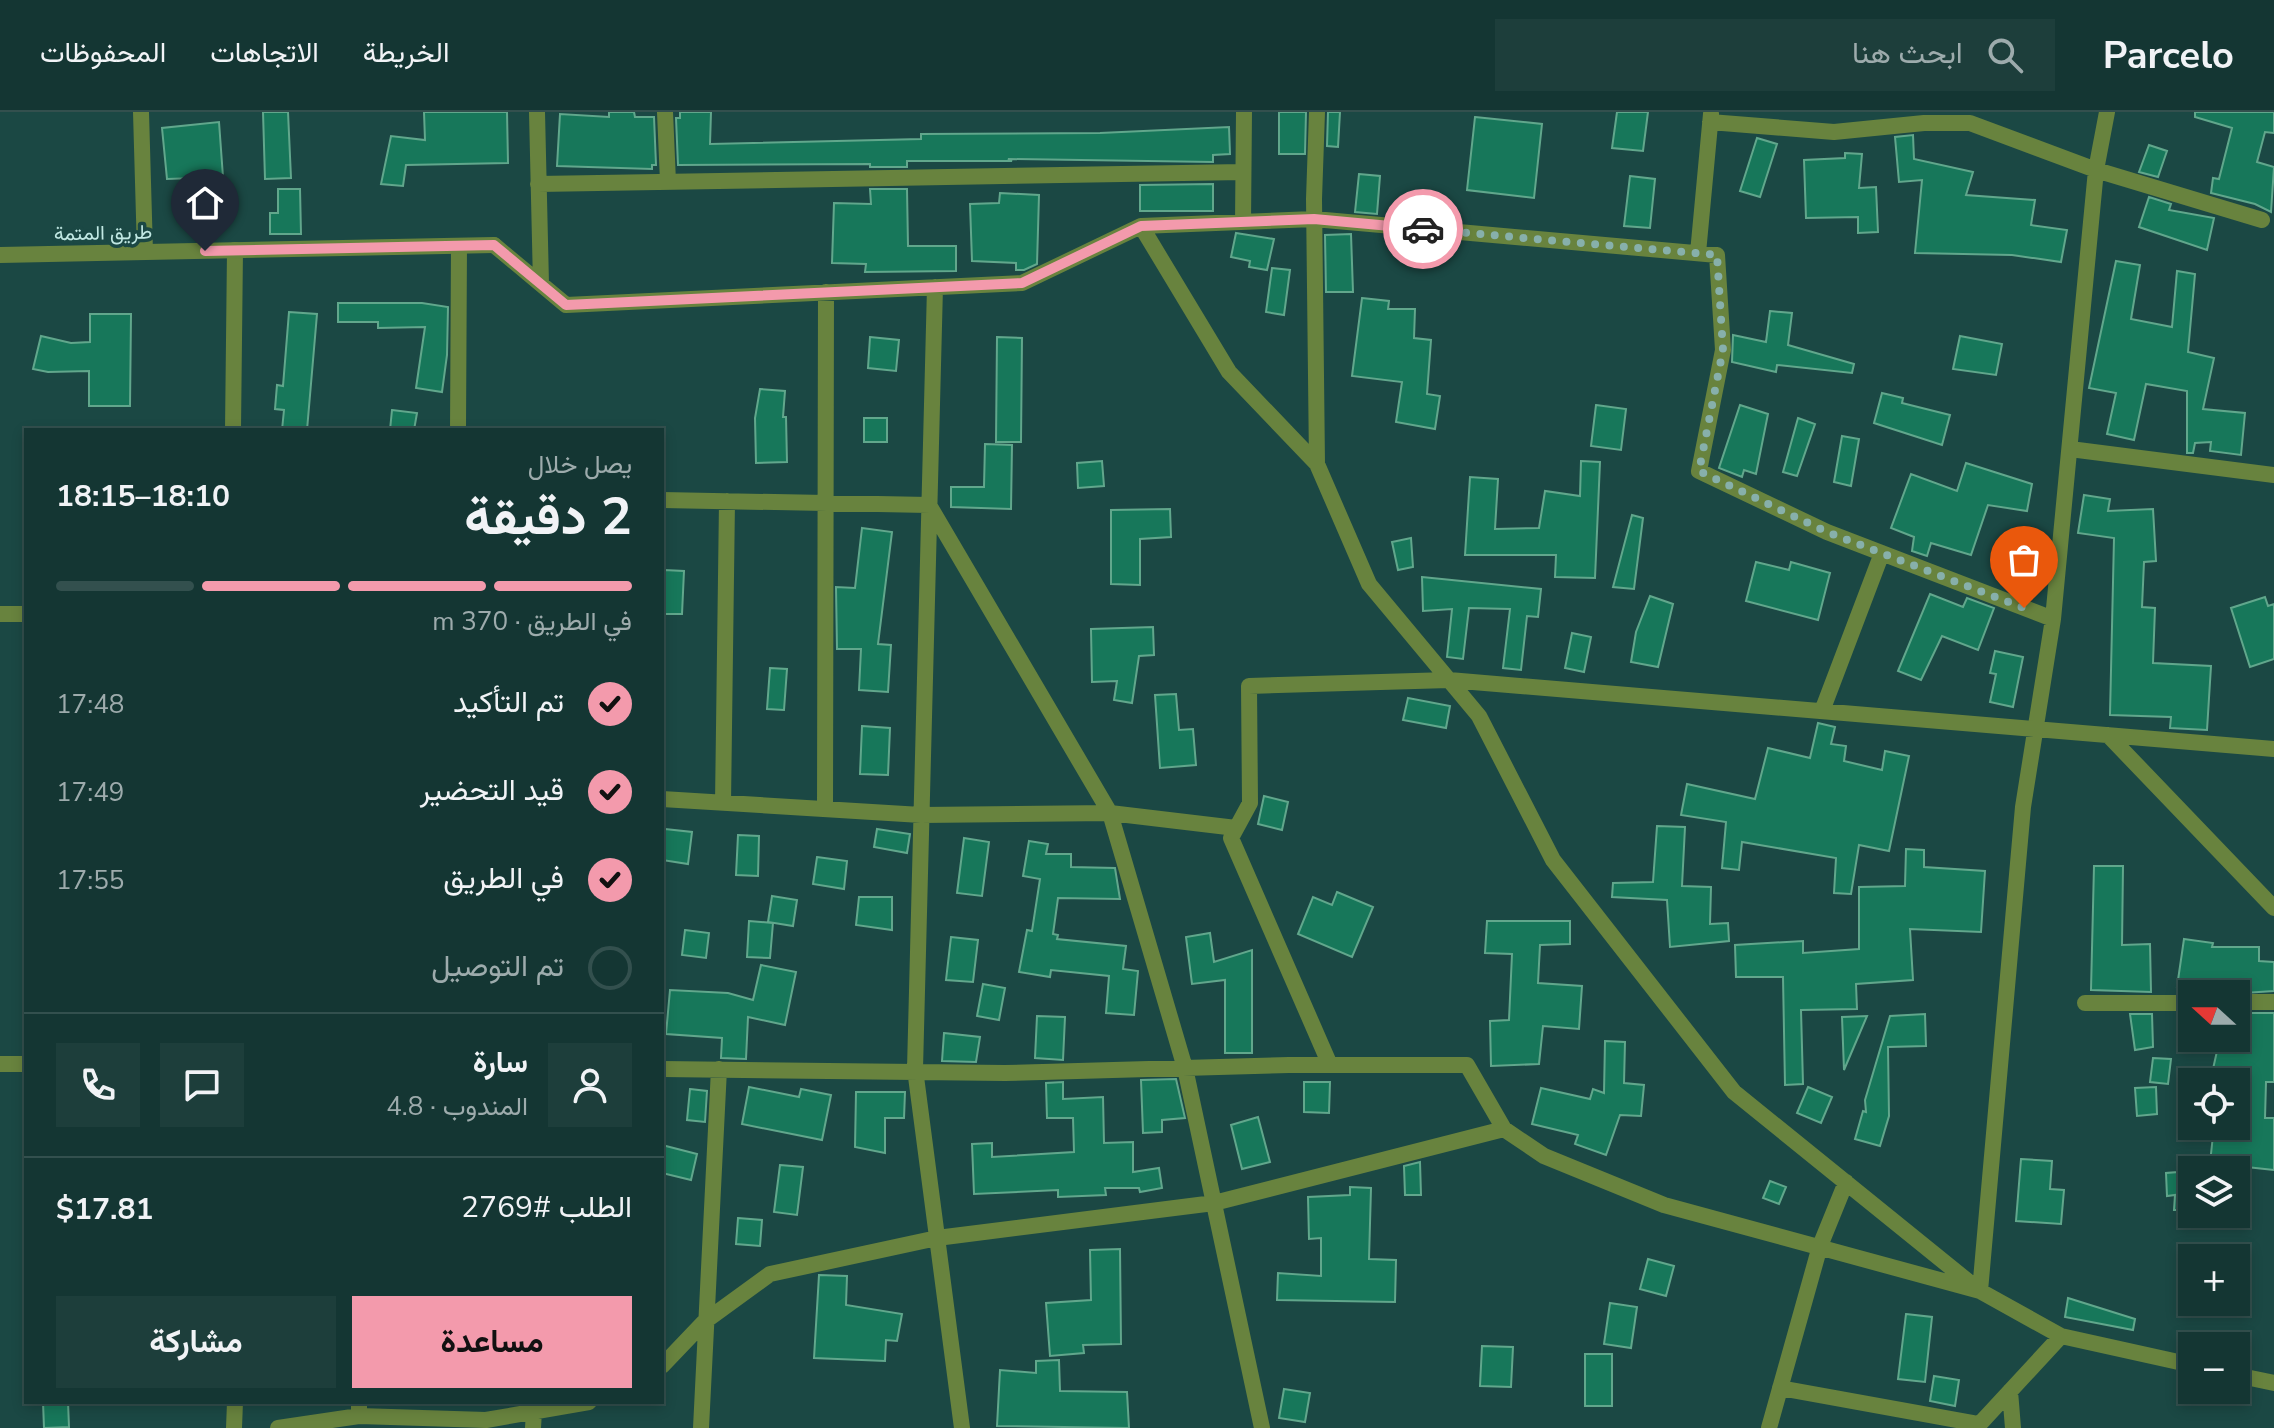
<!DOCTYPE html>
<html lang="ar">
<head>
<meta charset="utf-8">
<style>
  body { margin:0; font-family:"Nunito Sans",Vazirmatn,sans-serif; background:#1d3e3b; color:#f1f3f6; direction:rtl; height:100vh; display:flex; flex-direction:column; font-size:30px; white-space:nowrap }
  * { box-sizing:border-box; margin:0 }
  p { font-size:26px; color:#9dabac }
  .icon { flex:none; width:44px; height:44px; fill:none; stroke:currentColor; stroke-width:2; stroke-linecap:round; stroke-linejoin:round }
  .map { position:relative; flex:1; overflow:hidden; direction:ltr }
  .panel { position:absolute; left:24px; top:316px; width:640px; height:976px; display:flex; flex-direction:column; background:#143633; border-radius:0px; box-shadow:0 4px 12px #0003,0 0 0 2px #33504e; direction:rtl }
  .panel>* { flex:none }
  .needle { width:52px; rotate:291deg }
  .fabs { position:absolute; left:2178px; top:868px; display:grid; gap:16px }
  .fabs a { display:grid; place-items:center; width:72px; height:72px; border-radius:0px; background:#143633; box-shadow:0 4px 12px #0003,0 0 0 2px #33504e; font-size:40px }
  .pin { position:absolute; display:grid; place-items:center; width:68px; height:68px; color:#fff; margin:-82px -34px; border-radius:50% 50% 50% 0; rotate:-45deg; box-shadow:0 0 8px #0007 }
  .pin .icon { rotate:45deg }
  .courier { position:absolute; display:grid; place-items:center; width:80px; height:80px; margin:-40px; border:6px solid #f39aac; border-radius:50%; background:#fff; color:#222; box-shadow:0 2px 10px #0007 }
  .overview em { font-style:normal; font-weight:700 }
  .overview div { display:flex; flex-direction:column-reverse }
  .overview { display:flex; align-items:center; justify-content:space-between; height:136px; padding:0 32px }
  h1 { font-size:52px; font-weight:700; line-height:60px }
  .bar { display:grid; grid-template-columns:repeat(4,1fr); gap:12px 8px; align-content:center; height:96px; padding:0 32px }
  .bar i { height:10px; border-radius:6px; background:#33504e }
  .bar .current { background:#f39aac }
  .bar p { grid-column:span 4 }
  .line { display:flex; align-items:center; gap:20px; padding:0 32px; border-top:2px solid #33504e }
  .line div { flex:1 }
  .round { display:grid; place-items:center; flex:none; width:84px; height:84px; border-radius:0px; background:#1d3e3b }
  ol { padding:0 32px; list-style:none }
  li { display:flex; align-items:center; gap:24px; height:88px }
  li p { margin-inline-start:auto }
  li .icon { padding:8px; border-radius:50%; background:#f39aac; color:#111; stroke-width:4 }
  li:last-child { color:#9dabac }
  li i { width:44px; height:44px; border:4px solid #33504e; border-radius:50% }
  .primary-button { display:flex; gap:16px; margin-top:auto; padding:16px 32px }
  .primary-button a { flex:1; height:92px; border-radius:0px; background:#f39aac; color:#111; font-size:32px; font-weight:700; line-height:92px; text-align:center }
  .primary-button a+a { background:#1d3e3b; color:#f1f3f6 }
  header { display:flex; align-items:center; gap:48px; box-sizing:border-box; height:112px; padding:0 40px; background:#143633; border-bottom:2px solid #33504e }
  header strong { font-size:38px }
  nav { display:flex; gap:44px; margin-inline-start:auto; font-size:28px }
  .search { width:560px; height:72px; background:#1d3e3b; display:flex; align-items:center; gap:20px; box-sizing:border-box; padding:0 28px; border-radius:0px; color:#9dabac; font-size:30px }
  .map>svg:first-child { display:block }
</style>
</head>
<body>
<header>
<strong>Parcelo</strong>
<div class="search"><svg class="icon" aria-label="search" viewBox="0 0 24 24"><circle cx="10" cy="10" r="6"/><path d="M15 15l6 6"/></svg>ابحث هنا</div>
<nav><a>الخريطة</a><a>الاتجاهات</a><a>المحفوظات</a></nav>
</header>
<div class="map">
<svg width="2274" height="1316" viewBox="0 0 2274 1316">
  <rect width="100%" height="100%" fill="#1b4844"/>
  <!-- building -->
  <path fill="#17775a" stroke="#61a78c" stroke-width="2" d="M263,0H288L291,66L265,67Z
    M424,0H507L508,51L406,53L403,74L381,72L391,24L425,28Z
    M609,0H634L635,5H654L656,53H652V57L557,54L560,2L609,5Z
    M680,0H711L710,32L921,27V22L1100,21L1229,15L1230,42L1213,43V50L1008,47L1012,49H907V55H870V52L678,53L676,6H680Z
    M1279,0H1306L1305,42H1279Z
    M1328,0H1340L1338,35L1327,34Z
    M1617,0H1648L1643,39L1612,36Z
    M2195,0H2274V21L2265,20L2257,50L2274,55L2271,100L2255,92L2211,81L2213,66L2219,67L2232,16L2195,5Z
    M1475,5L1542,12L1534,86L1467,78Z
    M219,10L223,65L167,67L162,16Z
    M1913,23L1914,47L1973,60L1966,83L2035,88L2031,113L2067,118L2061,150L2012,143L1915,141L1922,68L1899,70L1895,25Z
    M1757,26L1777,32L1760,85L1740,79Z
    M2149,33L2167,39L2158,65L2139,60Z
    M1845,41L1862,42L1859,76L1876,75L1878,120L1858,121V105L1806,106L1804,48L1845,46Z
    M1359,62L1380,64L1377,102L1355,100Z
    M1630,64L1655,67L1650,116L1624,114Z
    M1213,72V99H1140V73Z
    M278,77H300L301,122H270V101H278Z
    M870,77H907L908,134H956V159L865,160L866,152L832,151L834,91L871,92Z
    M1000,81L1039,83L1037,152L1024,158H1016V151L972,149L970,92L999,91Z
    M2149,85L2171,92L2169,98L2214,106L2207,138L2139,115Z
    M1236,121L1274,127L1267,158L1249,155L1250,149L1231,145Z
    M1351,122L1353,180H1326L1325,123Z
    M2116,149L2140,153L2131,207L2172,215L2177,159L2195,162L2188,240L2214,246L2203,297L2245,301L2241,343L2210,339L2211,330L2195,331L2193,341H2187V279L2146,272L2134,328L2107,322L2116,281L2089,276Z
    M1272,156L1290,158L1284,203L1266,200Z
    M1362,186L1389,189L1388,197H1415L1414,226L1431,228L1427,282L1440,284L1435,317L1396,310L1402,270L1352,264Z
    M338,191H422L448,195L447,243L442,280L416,276L425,215L378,216V210H338Z
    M1770,199L1792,201L1788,233L1854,252L1852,261L1777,253L1776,260L1732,250L1733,223L1766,230Z
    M289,200L317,202L307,318H282L284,298L275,297L277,273L283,274Z
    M90,202H131L130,294H89V259L48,260L33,257L41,224L71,231L90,230Z
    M1960,224L2002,232L1996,263L1953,257Z
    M870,225L899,228L896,259L868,256Z
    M997,225L1022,226L1021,330H996Z
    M760,277L785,279L783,305H786L787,350L756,351L755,306Z
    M1882,281L1903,286L1902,291L1950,303L1942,333L1874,311Z
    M1596,293L1626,297L1621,338L1591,334Z
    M1740,293L1768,302L1756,362L1744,358L1742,365L1719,356Z
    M392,298L417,301L414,318H390Z
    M864,306H887V330H864Z
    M1798,306L1815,312L1797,364L1783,360Z
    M1842,324L1859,327L1851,374L1834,370Z
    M985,332L1012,333L1011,397L951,395V375H984Z
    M1102,349L1104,374L1078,376L1077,351Z
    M1581,349L1600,350L1595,466L1555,465L1556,443H1465L1470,365L1498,367L1495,417L1539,416L1545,379L1580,384Z
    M1966,351L2032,372L2027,399L1988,393L1971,443L1931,431L1927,444L1912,439L1914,425L1891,416L1911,362L1957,379Z
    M2084,383L2110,387L2108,399L2153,397L2156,449L2144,450L2142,495L2155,496L2153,551L2211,554L2207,618L2170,616L2171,605L2110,603L2114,426L2078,421Z
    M1170,397L1171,425L1140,427V473L1111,472V398Z
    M1632,403L1643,406L1634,477L1613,475Z
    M862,416L892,420L878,532L891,533L888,580L859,578L861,537H837L836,475L855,476Z
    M1411,426L1413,455L1398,458L1392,430Z
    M1756,450L1789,458L1791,450L1830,461L1818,508L1746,489Z
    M664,458L684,459L682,502H662Z
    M1422,465L1541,477L1538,505L1527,504L1521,558L1503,556L1510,497L1469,496L1463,547L1447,545L1452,497L1423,499Z
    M1930,482L1963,495L1967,486L1994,496L1978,538L1942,524L1921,568L1898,559Z
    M1650,484L1673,492L1658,555L1631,550L1636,520Z
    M2265,485L2268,494L2274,492V547L2250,555L2231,496Z
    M1153,515L1154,543L1139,544L1132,591L1114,588L1117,569L1092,570L1091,517Z
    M1572,521L1591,525L1584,560L1565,556Z
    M1995,539L2023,545L2013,595L1990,590L1996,562L1990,561Z
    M770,556L787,557L784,598L767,597Z
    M1176,582L1179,618L1193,617L1196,653L1160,656L1155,583Z
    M1408,586L1450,594L1446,616L1403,608Z
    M1818,611L1835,615L1831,632L1846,634L1844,649L1882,658L1885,639L1909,644L1889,739L1859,733L1851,782L1834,781L1836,746L1742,730L1739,758L1722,756L1726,710L1681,703L1687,672L1755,687L1768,636L1810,646Z
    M862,614L890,616L888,663L860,662Z
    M1264,684L1288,690L1282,718L1258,712Z
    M1657,714L1685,715L1682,774L1711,775L1710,812L1728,811L1729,829L1670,835L1667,788L1612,785L1613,771L1653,770Z
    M665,717L692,720L688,752L662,748Z
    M877,717L910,722L907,741L874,735Z
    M738,723L759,724L758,764L736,763Z
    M964,726L989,730L982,784L957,781Z
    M1029,729L1048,732L1046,742H1071V755L1115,756L1120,787L1058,786L1053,822L1058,823L1057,827L1126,834L1123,857L1138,859L1134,903L1106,901L1109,864L1051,858L1050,865L1019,860L1027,818L1032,819L1040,767L1023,764Z
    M1906,737L1924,738V755L1985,759L1981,820L1910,817L1913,868L1856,872L1857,897L1801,898L1803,972L1785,973L1783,865H1736L1735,833L1803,829V841L1859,837V775L1905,774Z
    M817,745L847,749L844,777L813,772Z
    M2094,754H2123L2122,833L2150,832L2151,880L2091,878Z
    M1337,780L1373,795L1352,845L1298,822L1313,785L1332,793Z
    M772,784L797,788L793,814L768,810Z
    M859,785H892V818L856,813Z
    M749,809L773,811L770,846L747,845Z
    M1487,809H1570V832L1540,833L1538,871L1582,874L1579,917L1543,914L1539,952L1491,954L1490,909L1509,908L1512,842L1485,841Z
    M685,818L709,821L706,846L682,843Z
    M1210,821L1214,850L1252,838V941H1225V868L1192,872L1186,825Z
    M951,825L978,828L973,870L946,868Z
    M2184,827L2213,831L2212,835H2259V849L2274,850V879L2229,882L2177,875Z
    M761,853L796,860L785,913L748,905L746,947L721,946L722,926L666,922L670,878L728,881L753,888Z
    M983,872L1005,876L999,908L977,904Z
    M2236,901H2274V970H2266L2265,1006H2274V1058L2210,1051L2214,1014H2236V970H2210L2220,926H2236Z
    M1925,902L1926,934L1888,935L1889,1004L1880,1034L1855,1027L1863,999L1866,1000L1865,988L1890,904Z
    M2130,902H2152L2153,935L2135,938Z
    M1037,904L1065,905L1063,948L1035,946Z
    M1867,904L1844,958L1842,905Z
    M944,921L980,925L976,950L942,949Z
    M1605,929L1625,930L1624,971L1644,973L1641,1004L1620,1003L1606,1043L1575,1032L1578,1023L1532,1012L1541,976L1590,987L1593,977L1604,981Z
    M2153,946L2171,947L2168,972L2150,970Z
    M1176,967L1185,1006L1162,1008V1020L1143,1021L1141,968Z
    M1063,970V987L1103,985L1104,1031L1133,1030V1060L1159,1056L1162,1076L1140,1080L1139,1076H1105L1106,1083L1058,1085V1078L974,1082L972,1032L992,1031V1045L1074,1040L1073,1006H1047L1046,971Z
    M1304,970H1330L1329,1001L1304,1000Z
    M749,975L799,985L801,977L831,983L822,1028L742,1012Z
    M1808,975L1832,985L1821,1011L1797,1001Z
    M2156,975L2157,1002L2137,1004L2135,976Z
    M690,977L707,979L705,1010L687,1008Z
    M856,980H905L904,1006H885V1041L855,1035Z
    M1258,1005L1270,1050L1242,1057L1231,1013Z
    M662,1033L697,1042L691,1068L662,1061Z
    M2179,1043H2192V1098H2174L2175,1083L2167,1084L2166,1061L2178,1060Z
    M2021,1047L2052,1049L2050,1077L2064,1078L2061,1112L2016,1109Z
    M1420,1050L1421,1083H1405L1404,1054Z
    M780,1053L803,1055L797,1103L774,1100Z
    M1770,1069L1786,1075L1779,1092L1763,1086Z
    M1350,1075L1371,1076L1369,1147L1396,1148L1395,1190L1277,1188L1278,1161L1321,1164V1126L1309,1127L1308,1085L1350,1083Z
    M738,1106L762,1108L760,1134L736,1132Z
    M1120,1137L1121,1232L1083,1233L1084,1241L1050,1244L1046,1191L1091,1188L1090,1138Z
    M1648,1147L1674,1154L1666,1184L1640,1177Z
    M819,1163L847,1164L846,1193L902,1202L897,1229L886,1228L885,1249L814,1246Z
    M2068,1186L2135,1207L2133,1218L2065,1205Z
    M1610,1191L1637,1195L1631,1236L1604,1232Z
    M1906,1202L1932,1205L1925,1270L1898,1267Z
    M1482,1234L1513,1235L1511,1275L1480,1274Z
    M1585,1242H1612V1294H1585Z
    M1059,1248L1060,1279L1127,1280L1129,1316L997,1314L1000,1258L1036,1261V1249Z
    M1934,1264L1959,1268L1955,1294L1930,1289Z
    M1284,1277L1310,1281L1305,1310L1279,1306Z
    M43,1290H68L69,1315L44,1316Z"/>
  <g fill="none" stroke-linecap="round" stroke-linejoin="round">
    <!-- minor -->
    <path stroke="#68833e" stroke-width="16" d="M141,0L145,140
      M537,0L541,172
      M665,0L668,70
      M1317,0L1314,87L1317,352L1369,472L1479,604L1553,748L1734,980L1980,1179L2061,1224L2192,1253
      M1710,10L1834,20L1924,11H1970L2096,58L2262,108
      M538,72L1243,60
      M1243,110L1244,0
      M1141,114L1229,260L1317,352
      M494,133L566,193L1022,171L1141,114L1314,107L1717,143L1723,238L1699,359L1827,420L2053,507
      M1698,141L1711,2
      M935,175L915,957L962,1316
      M233,318L235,138
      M458,318L459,134
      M2070,337L2274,363
      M662,388L929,393L1110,701L1185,956L1262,1316
      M0,502H26
      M1822,599L1882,441
      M2108,623L2274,796
      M662,687L921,703L1110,701L1236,716
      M723,691L727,389
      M825,697L826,180
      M2236,890H2274
      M2085,891H2192
      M0,952H26
      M1330,953L1231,726L1250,691L1249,574L1449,568L2274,637
      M662,957L1005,961L1289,953H1467L1504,1017L1544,1044L1664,1093L1980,1179L2023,695L2053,507L2096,58L2107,0
      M662,1254L704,1210L770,1162L937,1126L1214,1091L1504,1017
      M2236,1263L2274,1271
      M1780,1276L1979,1312
      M2010,1279L2013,1316
      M359,1290V1304L486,1308L589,1290
      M234,1316L235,1290
      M278,1316L359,1304
      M533,1316L534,1299
      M701,1316L719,957
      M1769,1316L1820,1134L1846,1070
      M1976,1316L2061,1224"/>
    <!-- tertiary -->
    <path stroke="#68833e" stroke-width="16" d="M0,143L494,133"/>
  </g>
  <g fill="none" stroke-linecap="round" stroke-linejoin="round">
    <!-- done -->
    <path stroke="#87b0ab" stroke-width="8" stroke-dasharray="0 14.4" d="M1423,117L1717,143L1723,238L1699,359L1827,420L2024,496"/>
    <!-- route -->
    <path stroke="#f39aac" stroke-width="10" d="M205,139L494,133L566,193L1022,171L1141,114L1314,107L1423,117"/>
  </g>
  <g text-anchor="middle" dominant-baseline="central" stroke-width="7" stroke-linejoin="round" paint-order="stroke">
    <!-- street labels -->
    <g font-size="20" fill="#c1e8e3" stroke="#1b4844">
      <text transform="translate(103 121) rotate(-1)">طريق المتمة</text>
    </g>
  </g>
</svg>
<div class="fabs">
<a><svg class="needle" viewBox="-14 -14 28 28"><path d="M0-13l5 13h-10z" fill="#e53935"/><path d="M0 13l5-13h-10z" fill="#9dabac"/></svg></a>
<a><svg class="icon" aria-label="locate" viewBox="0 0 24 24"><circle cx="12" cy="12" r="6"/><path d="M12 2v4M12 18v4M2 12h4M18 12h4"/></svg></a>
<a><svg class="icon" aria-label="layers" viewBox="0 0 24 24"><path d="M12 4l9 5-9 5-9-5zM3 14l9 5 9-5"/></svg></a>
<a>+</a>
<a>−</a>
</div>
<div class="pin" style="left:2024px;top:496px;background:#ea580c"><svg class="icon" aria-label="bag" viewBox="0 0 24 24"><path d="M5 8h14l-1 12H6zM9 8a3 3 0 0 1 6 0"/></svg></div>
<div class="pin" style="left:205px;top:139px;background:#1f2937"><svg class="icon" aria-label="home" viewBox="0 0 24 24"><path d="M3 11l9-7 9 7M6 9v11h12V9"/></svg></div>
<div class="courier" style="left:1423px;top:117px"><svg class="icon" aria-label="car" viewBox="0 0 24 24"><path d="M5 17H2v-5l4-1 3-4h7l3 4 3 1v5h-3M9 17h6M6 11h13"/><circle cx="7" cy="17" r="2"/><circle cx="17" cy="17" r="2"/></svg></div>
<section class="panel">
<div class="overview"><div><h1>2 دقيقة</h1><p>يصل خلال</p></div><em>18:10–18:15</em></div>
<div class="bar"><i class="current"></i><i class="current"></i><i class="current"></i><i></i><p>في الطريق · 370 m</p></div>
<ol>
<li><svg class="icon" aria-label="check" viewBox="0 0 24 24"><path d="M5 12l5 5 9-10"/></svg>تم التأكيد<p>17:48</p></li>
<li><svg class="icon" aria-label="check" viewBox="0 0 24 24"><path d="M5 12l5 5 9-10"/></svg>قيد التحضير<p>17:49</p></li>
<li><svg class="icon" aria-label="check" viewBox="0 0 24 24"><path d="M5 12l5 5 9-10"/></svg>في الطريق<p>17:55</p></li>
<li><i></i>تم التوصيل</li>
</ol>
<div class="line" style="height:144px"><a class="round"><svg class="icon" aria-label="person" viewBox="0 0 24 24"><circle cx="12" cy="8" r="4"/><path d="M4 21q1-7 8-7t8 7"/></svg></a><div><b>سارة</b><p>المندوب · 4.8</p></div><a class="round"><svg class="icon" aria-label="chat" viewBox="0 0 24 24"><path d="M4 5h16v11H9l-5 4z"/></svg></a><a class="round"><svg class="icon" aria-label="phone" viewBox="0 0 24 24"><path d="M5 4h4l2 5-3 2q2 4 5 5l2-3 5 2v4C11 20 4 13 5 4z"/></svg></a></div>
<div class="line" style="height:104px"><div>الطلب #2769</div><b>$17.81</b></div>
<div class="primary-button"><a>مساعدة</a><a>مشاركة</a></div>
</section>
</div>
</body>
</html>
